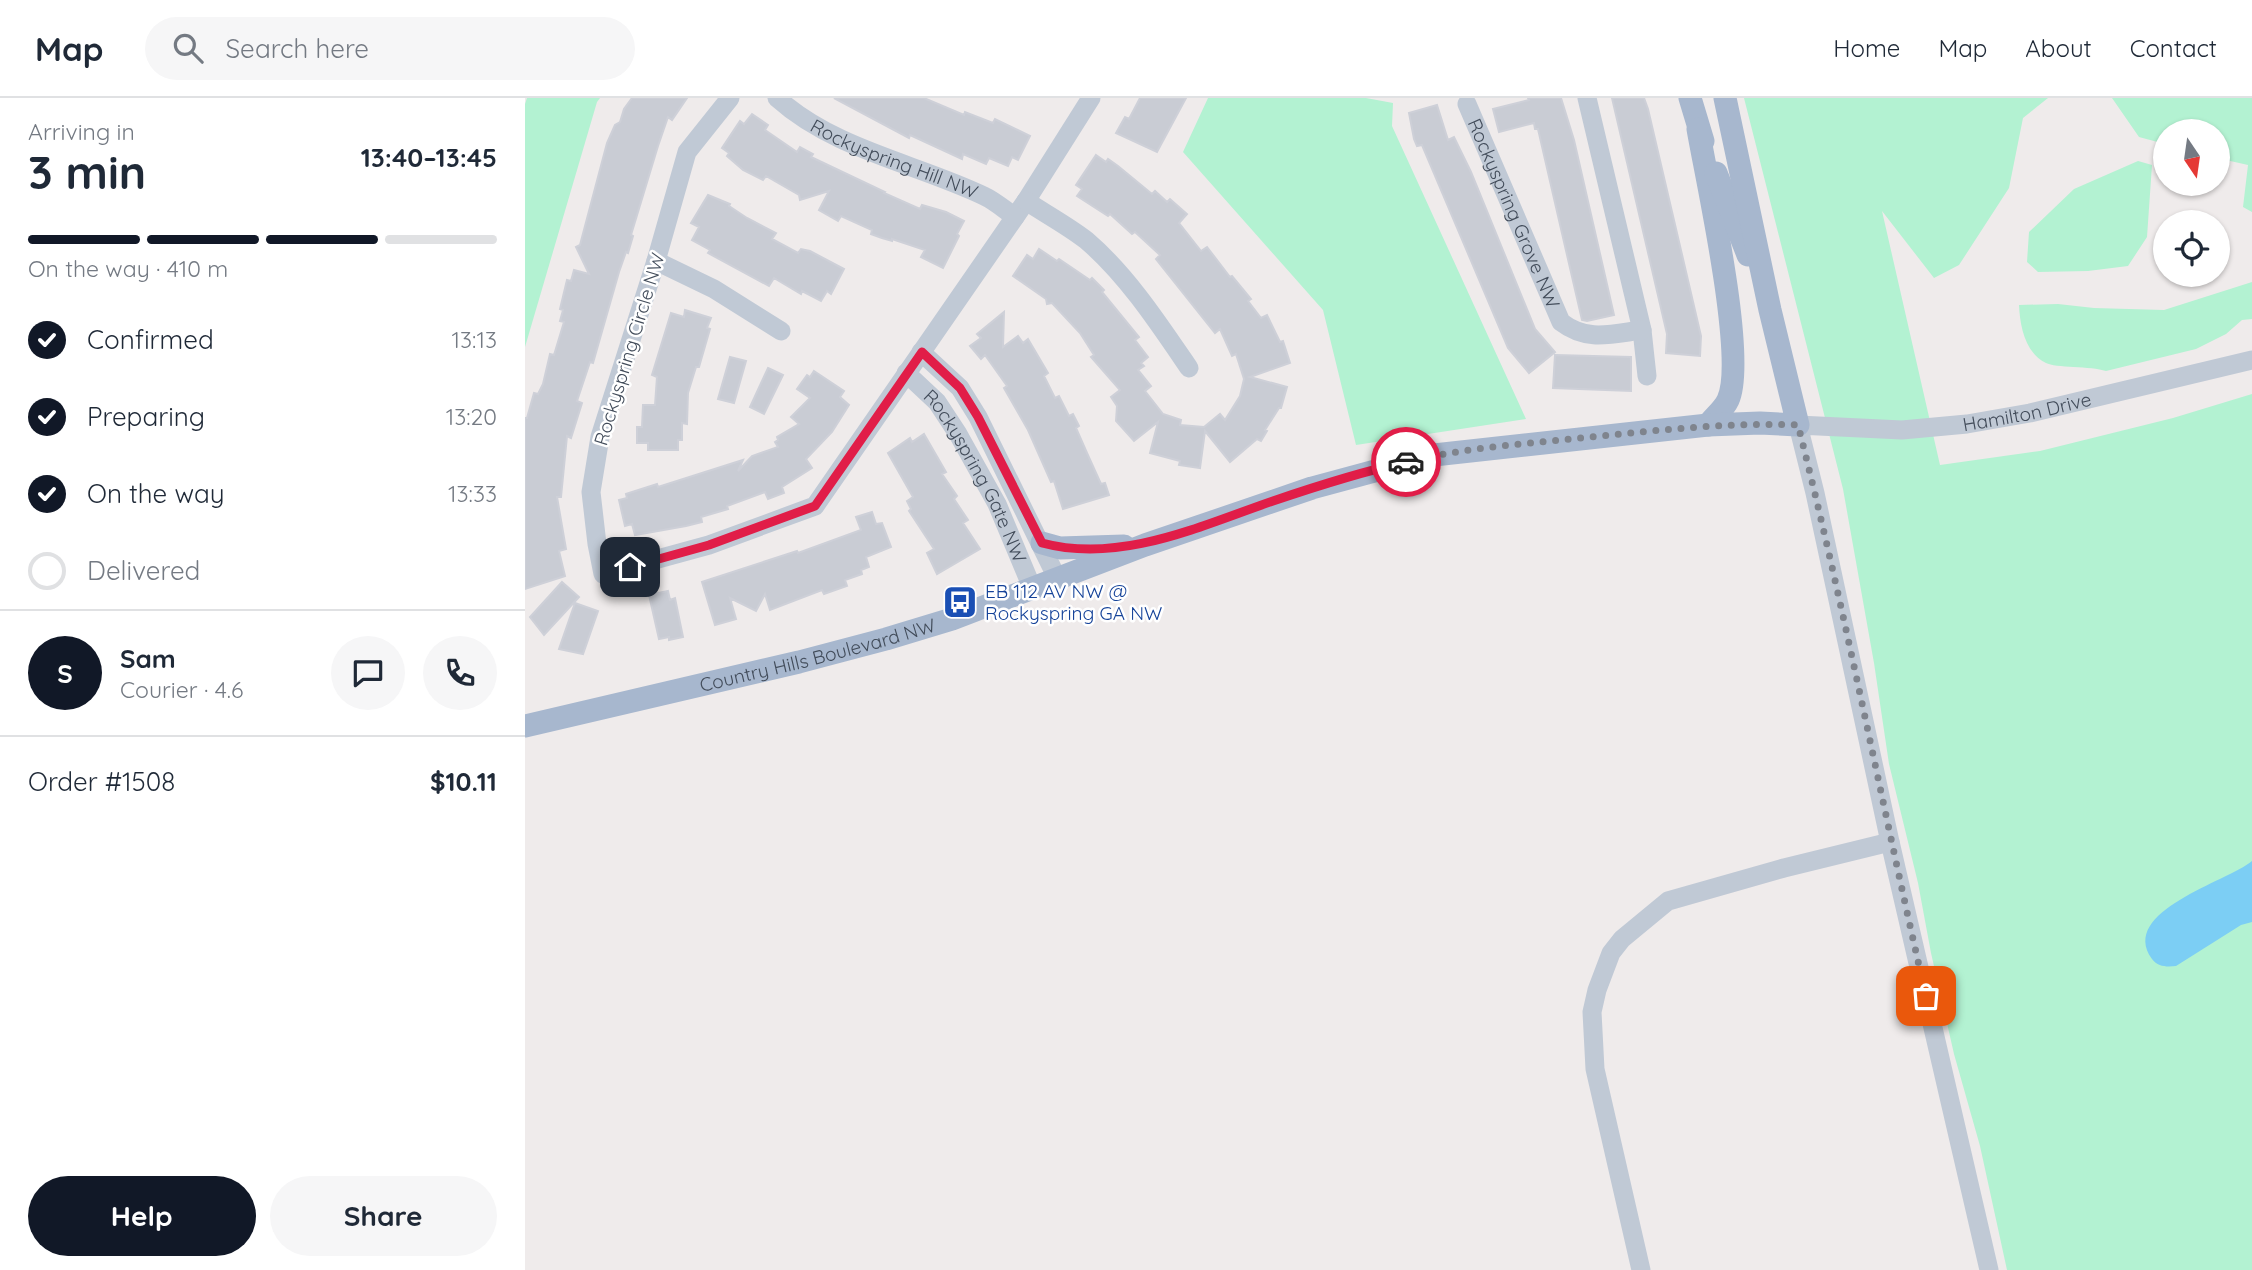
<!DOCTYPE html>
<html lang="en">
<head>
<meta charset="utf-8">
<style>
  body { margin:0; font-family:Quicksand,sans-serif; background:#f6f6f7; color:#1f2937; height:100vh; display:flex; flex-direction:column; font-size:26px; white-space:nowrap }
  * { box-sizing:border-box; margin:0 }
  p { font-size:23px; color:#747a83 }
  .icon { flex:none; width:38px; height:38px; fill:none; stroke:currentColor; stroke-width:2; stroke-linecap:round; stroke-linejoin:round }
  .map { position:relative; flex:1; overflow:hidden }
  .panel { display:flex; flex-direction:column; background:#fff; width:525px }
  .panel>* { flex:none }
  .needle { width:46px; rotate:167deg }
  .fabs { position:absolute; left:1628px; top:21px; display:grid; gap:14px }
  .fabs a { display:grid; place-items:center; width:77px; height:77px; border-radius:50%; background:#fff; box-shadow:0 2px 5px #0004; font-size:35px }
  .pin { position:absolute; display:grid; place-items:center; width:60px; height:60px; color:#fff; margin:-30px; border-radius:14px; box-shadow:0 4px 10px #0006 }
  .courier { position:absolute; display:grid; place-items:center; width:70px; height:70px; margin:-35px; border:5px solid #e11d48; border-radius:50%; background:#fff; color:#222; box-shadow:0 2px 9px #0007 }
  .headline em { font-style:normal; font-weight:800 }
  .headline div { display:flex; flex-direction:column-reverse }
  .headline { display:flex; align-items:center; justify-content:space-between; height:119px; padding:0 28px }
  h1 { font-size:46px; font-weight:800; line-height:52px }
  .bar { display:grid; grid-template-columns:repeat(4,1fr); gap:10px 7px; align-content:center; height:84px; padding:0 28px }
  .bar i { height:9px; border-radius:5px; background:#e0e1e3 }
  .bar .selected { background:#111827 }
  .bar p { grid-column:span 4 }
  .line { display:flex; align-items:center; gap:18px; padding:0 28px; border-top:2px solid #e0e1e3 }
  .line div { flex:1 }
  .round { display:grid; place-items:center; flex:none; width:74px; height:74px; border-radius:37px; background:#f6f6f7 }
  ol { padding:0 28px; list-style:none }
  li { display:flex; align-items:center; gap:21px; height:77px }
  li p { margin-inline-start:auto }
  li .icon { padding:7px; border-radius:50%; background:#111827; color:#fff; stroke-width:4 }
  li:last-child { color:#747a83 }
  li i { width:38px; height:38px; border:4px solid #e0e1e3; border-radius:50% }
  .action { display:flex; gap:14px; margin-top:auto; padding:14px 28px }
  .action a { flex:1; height:80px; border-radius:42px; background:#111827; color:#fff; font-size:28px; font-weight:800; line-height:80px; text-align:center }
  .action a+a { background:#f6f6f7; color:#1f2937 }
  header { display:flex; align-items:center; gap:42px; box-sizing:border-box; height:98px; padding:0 35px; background:#fff; border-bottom:2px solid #e0e1e3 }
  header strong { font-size:33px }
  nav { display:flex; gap:38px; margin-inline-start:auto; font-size:24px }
  .search { width:490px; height:63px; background:#f6f6f7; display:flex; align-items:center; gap:18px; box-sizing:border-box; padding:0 24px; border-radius:38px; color:#747a83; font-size:26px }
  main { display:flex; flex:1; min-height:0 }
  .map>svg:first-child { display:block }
</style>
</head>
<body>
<header>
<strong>Map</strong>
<div class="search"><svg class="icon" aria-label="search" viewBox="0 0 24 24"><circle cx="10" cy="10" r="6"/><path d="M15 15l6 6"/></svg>Search here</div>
<nav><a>Home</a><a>Map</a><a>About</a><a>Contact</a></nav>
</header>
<main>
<section class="panel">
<div class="headline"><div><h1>3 min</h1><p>Arriving in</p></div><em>13:40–13:45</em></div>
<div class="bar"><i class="selected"></i><i class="selected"></i><i class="selected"></i><i></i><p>On the way · 410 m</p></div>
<ol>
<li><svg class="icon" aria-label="check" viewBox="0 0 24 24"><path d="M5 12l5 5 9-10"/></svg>Confirmed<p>13:13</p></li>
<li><svg class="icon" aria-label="check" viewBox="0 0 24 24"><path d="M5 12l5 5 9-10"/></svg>Preparing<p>13:20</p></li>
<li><svg class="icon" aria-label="check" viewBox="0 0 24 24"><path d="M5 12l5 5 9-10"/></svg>On the way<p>13:33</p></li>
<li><i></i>Delivered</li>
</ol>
<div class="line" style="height:126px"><b class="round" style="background:#111827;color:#fff">S</b><div><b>Sam</b><p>Courier · 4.6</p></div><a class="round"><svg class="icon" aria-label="chat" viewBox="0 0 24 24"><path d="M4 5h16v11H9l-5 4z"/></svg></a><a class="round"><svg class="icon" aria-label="phone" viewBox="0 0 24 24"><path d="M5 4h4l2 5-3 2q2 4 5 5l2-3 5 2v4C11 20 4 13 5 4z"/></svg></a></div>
<div class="line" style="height:91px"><div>Order #1508</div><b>$10.11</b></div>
<div class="action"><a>Help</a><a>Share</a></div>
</section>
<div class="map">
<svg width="1727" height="1172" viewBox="0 0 1727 1172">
  <rect width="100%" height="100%" fill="#efebeb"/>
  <!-- green -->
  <path fill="#b3f2d2" d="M2,0H75L72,4L0,249V6Z
    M683,0H841L868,5L867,28L1001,321L831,347L798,212L658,54Z
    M1219,0H1523L1498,20L1484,90L1434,167L1409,180L1357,113L1415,367L1515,353L1648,320L1727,296V1172H1482L1455,1048L1429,956L1406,855L1393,785L1364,666L1349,565L1318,391Z
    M1587,0H1727V114L1718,109L1723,67L1692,60V33H1640V46L1614,39Z
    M1613,63L1627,67L1622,139L1603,168L1563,173L1513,174L1502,164L1504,134L1549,91Z
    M1727,184V221L1717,222L1701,236L1671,251L1581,273C1566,268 1530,270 1521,265C1500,255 1495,228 1494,207L1533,206L1569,210L1639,212Z"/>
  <!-- water -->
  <path fill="#7ccef4" d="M1727,763V824L1716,827L1651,868C1642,869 1633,869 1627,861C1593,813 1702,784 1727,763Z"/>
  <!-- building -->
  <path fill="#c9ccd4" stroke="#ced0d8" stroke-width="2" d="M107,0H162L147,22L143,19L133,48L106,137L108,138L103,155L101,154L94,174L68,265L65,264L52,303L57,305L52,321L46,340L42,338L36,399H32L41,451L34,453L40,478L0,491V320H2L9,295L13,296L18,286L25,256L29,257L39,224L35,223L38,212L35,211L42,182L46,183L49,172L64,176L51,149L55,147L82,45L90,27L95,24L99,11Z
    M309,0H399L439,17L440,14L468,25L470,21L505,38L493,62L487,59L483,68L464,60L461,66L438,56L437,61L385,37L384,40Z
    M615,0H661L632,54L591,35L600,19L604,21Z
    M1003,0H1036L1049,42L1089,217L1062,223L1057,222L1013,31H1010L1009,25L974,34L968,11L1004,2Z
    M1087,0H1119L1123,11L1176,238L1175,258L1141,255L1142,236Z
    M912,7L923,42L929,39L946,74L1010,231L1030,254L1004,275L983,250L897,47L892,48L889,41L884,15Z
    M227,16L243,27L240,32L272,54L275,49L288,56L286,59L360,94L359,95L395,111L397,107L421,114L439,123L432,136L434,138L418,170L396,159L400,152L367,141V143L357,140L346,136L347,132L316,118L313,123L294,112L304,93L275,102L274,97L241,78L238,82L218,72L202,58L204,55L197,50L215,23L219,26Z
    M571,57L581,64L583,61L593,68L627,96L630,93L642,104L645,101L662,116L654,125L676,153L682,149L705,179L707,178L726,201L723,203L736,220L742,217L755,244L758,243L765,265L725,279L762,289L756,310H754L740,332L742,333L736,343L732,341L705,364L680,333L675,370L654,367L655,363L625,355L633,324L609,343L591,323L592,308L586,299L595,292L566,259L569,257L555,235L527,205L522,206L521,201L488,178L502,157L508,161L514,151L532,163L534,161L565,182L567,180L579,192L577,194L614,239L610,242L623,259L616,265L619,268L613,272L626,288L620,293L638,316L656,322L655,327L679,329L695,316L700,322L715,298L719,281L711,256L707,258L695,231L690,235L631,161L635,157L610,134L607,136L585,116L583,118L552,98L557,91L551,87Z
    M183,97L205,106L204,108L222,120L251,135L247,141L273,155L276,151L285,153L319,171L306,196L302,193L296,203L277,193L276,196L249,180L244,188L183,155L185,152L167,142L174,129L166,125Z
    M160,212L186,220L182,230L185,231L174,269H171L163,295L162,326L157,325V342H153V352H123V345H112V329H117L118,307H130L132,279L127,277L146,215L159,219Z
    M479,214L478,249L493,238L498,245L503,241L523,275L519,278L530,300L534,298L544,318L548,316L554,328L551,330L562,355L576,386L580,385L584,397L538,411L529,383L526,384L503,332L479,290L482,288L460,257L456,261L445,248L456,240L452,236Z
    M1030,257L1106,259V293L1028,290Z
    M205,259L221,263L209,305L193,301Z
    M243,270L258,277L239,316L225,309Z
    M289,273L319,293L315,299L324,307L307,334L281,361L287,370L257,389L259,395L243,401L240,394L202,408L203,411L176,419L177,424L161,428L110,437L107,426L100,428L94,402L102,400L101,396L132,386L133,389L218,362L213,373L227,358L253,349L250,344L253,342L252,339L274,326L266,319L285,300L272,291L282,277L285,279Z
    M399,336L421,374L417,376L432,398L429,401L443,422L438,425L455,451L412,476L402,455L409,451L384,413L386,411L382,403L388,399L363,355L385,340L387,344Z
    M347,414L351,426L357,425L366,449L341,459L344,469L336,472L337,476L320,482L322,488L299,496L297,492L245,512L240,496L231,513L205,500L211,521L190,527L177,484L272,453L273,455L336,432L331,419Z
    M37,484L54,499L19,537L5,519Z
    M143,493L145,502L150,500L158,539L144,542V539L134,541L124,497Z
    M50,505L73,513L58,556L34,551Z"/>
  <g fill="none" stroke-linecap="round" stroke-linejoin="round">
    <!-- minor -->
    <g stroke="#c0c9d5" stroke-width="19">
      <path d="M205,0L162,54L131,163L75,339L66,394L72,446L78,476L184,447L290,408L501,103L566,0"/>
      <path id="s1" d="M252,0C310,52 390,65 459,98C470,103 480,112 490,119"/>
      <path d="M1062,0L1117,232L1122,278"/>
      <path id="s2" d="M942,6L1036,224C1062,244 1086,236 1117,232"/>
      <path d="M501,103C521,116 543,128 561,142C602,177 634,226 664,270"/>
      <path d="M131,163L189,191L256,233"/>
      <path d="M396,254L435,290L453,319L533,482"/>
      <path id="s3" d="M381,275L412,304L433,336L472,406L508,492"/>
      <path d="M1116,1172L1070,971L1067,914L1072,892L1086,855L1097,841L1143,803L1259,770L1365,744"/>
      <path id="s4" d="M1464,1172L1365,744L1290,395L1273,327L1377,332L1442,326L1505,315L1727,262"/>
    </g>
    <!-- major -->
    <g stroke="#a7b7ce" stroke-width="23">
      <path d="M1165,0L1178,43"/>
      <path d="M1173,31C1182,83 1222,261 1203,302C1199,311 1189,319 1183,327"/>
      <path d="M1191,75L1223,157"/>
      <path d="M517,445L535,450L599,448"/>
      <path id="s5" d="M0,628L274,564L361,541L427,521L620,447L787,390L909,357L1183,327L1235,325L1273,327L1245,212L1200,0"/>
    </g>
  </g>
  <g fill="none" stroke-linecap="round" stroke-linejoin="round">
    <!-- done -->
    <path stroke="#7f848d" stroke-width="7" stroke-dasharray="0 12.6" d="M881,364C938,350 997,346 1055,340C1128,333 1200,324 1273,327C1321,516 1357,708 1401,898"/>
    <!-- route -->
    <path stroke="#e11d48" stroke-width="9" d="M105,469L184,447L290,408L397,254L435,290L453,319L517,445C596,466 675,428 748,403C792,388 836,374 881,364"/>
  </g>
  <!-- icons -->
  <defs>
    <g id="bus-square" transform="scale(1.75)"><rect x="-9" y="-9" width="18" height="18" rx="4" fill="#1a4fb4" stroke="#fff"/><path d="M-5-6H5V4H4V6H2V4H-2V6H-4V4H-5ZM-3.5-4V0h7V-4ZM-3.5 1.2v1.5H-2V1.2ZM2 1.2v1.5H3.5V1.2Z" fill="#fff"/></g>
  </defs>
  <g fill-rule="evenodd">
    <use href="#bus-square" x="435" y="504"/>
  </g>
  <g text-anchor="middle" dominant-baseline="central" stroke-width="5" stroke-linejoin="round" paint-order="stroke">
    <!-- street labels -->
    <g font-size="19" fill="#424c5a" stroke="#fff">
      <text stroke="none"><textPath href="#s1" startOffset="133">Rockyspring Hill NW</textPath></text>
      <text stroke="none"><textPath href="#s2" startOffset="119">Rockyspring Grove NW</textPath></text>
      <text transform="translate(104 251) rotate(-73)">Rockyspring Circle NW</text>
      <text stroke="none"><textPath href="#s4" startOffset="1097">Hamilton Drive</textPath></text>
      <text stroke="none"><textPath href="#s3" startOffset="126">Rockyspring Gate NW</textPath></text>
      <text stroke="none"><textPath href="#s5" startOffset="301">Country Hills Boulevard NW</textPath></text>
    </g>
    <!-- transit labels -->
    <g font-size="19" fill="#164399" stroke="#fff" text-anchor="start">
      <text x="460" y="493">EB 112 AV NW @<tspan x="460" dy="22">Rockyspring GA NW</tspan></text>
    </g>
  </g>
</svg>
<div class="fabs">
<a><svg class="needle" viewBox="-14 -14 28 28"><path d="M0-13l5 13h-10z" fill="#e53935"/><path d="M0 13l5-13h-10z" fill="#747a83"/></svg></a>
<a><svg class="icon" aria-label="locate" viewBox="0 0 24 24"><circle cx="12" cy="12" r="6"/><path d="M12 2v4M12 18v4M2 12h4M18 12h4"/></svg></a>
</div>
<div class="pin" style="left:1401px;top:898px;background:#ea580c"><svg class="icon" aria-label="bag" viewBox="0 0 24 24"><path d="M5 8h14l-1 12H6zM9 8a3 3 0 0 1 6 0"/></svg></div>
<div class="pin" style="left:105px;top:469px;background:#1f2937"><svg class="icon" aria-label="home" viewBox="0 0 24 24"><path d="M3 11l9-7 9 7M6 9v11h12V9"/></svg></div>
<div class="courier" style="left:881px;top:364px"><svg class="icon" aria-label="car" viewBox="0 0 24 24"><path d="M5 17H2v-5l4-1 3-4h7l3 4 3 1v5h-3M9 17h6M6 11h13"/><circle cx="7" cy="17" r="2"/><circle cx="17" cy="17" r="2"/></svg></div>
</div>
</main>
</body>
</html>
